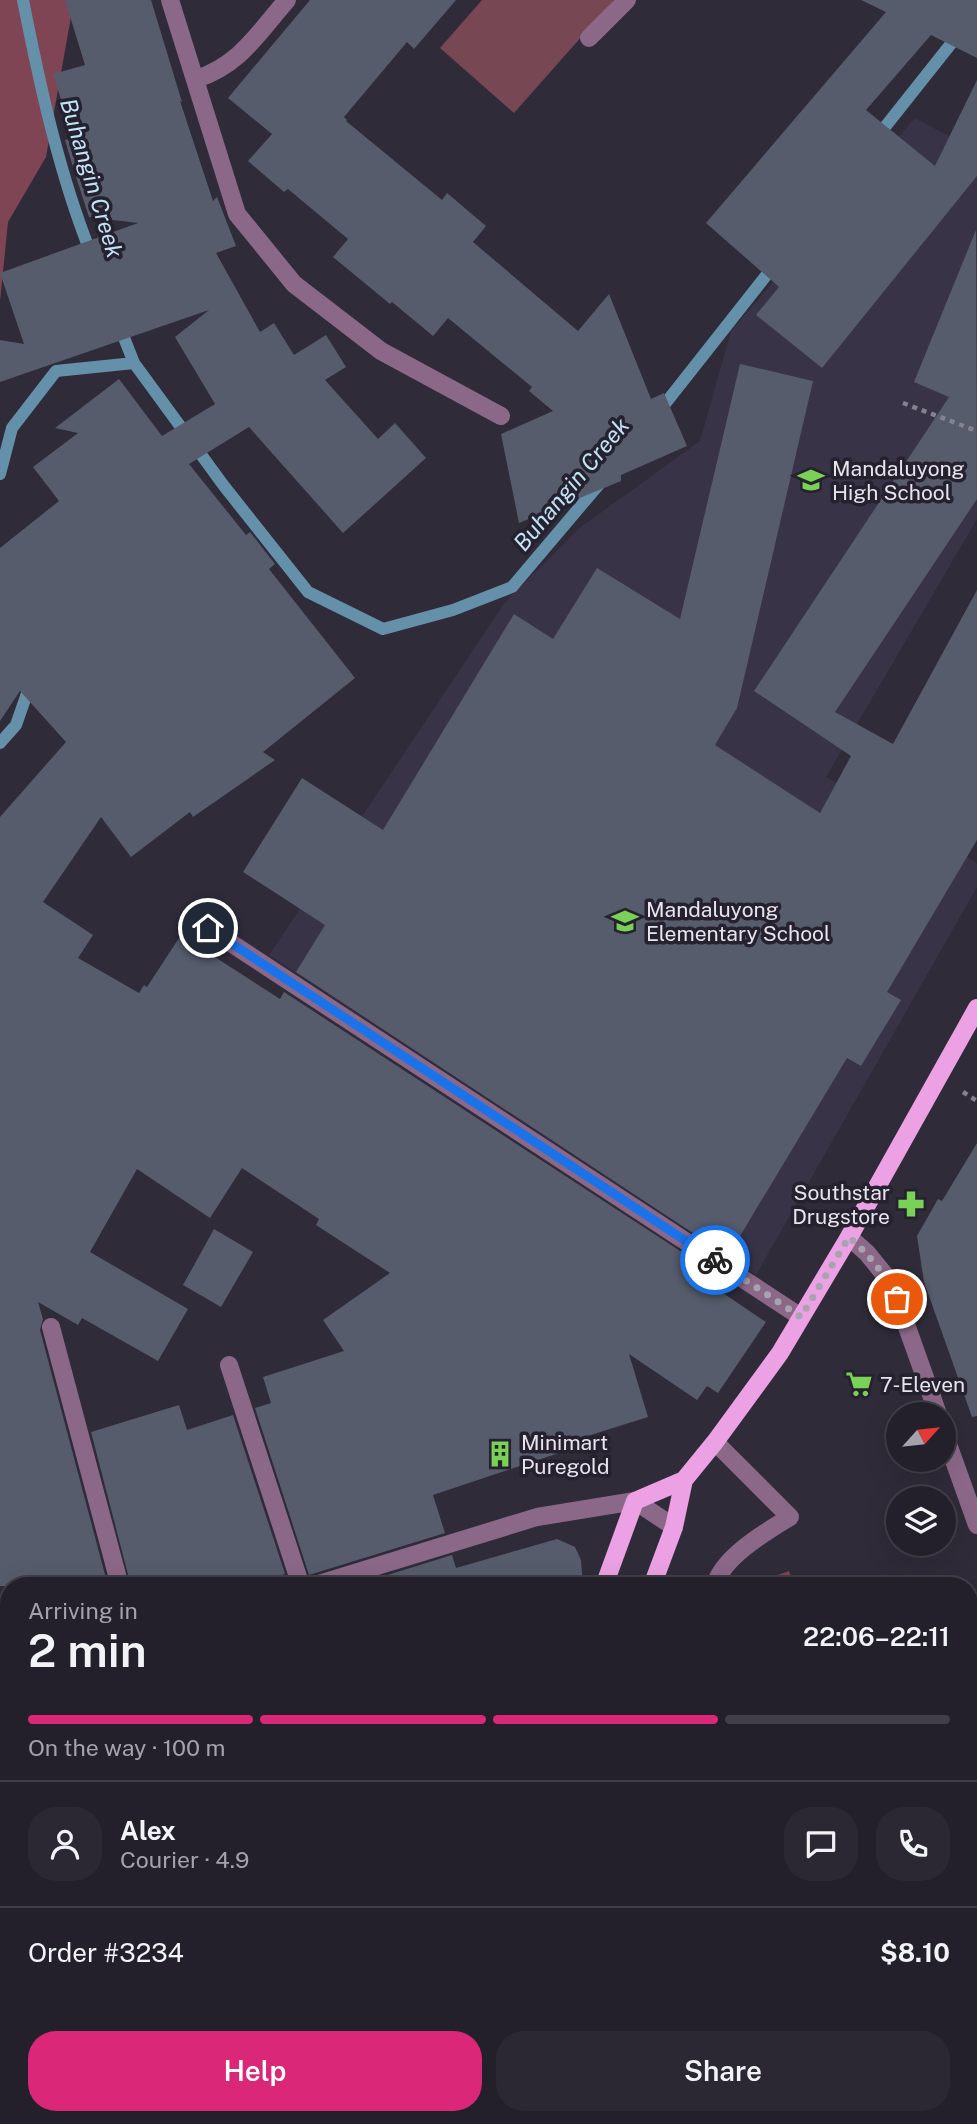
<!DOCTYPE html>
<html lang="en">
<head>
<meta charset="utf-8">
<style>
  body { margin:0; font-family:"Public Sans",sans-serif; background:#2b2833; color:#f1f3f6; height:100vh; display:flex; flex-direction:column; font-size:26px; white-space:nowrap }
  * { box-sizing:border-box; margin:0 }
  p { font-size:23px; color:#a3a3a9 }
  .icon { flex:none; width:38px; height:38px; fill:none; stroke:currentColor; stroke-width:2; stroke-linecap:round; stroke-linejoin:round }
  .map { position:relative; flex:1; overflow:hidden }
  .sheet { position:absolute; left:0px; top:1577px; width:978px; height:548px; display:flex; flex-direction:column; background:#23202b; border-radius:28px 28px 0 0; box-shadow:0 7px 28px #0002,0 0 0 2px #403e47 }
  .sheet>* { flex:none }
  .needle { width:46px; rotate:63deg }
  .fabs { position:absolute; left:886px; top:1402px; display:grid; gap:14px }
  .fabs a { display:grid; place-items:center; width:70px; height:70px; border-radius:50%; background:#23202b; box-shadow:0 7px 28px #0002,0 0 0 2px #403e47; font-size:35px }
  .pin { position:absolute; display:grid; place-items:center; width:60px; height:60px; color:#fff; margin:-30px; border:4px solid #fff; border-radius:50%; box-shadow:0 2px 7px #0007 }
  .courier { position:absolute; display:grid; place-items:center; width:70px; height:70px; margin:-35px; border:5px solid #1a73e8; border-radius:50%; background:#fff; color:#222; box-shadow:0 2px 9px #0007 }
  .summary em { font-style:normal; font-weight:600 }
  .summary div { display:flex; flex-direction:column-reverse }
  .summary { display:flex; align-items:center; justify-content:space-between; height:119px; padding:0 28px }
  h1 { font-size:46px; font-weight:600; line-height:52px }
  .bar { display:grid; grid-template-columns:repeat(4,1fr); gap:10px 7px; align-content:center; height:84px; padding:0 28px }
  .bar i { height:9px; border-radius:5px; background:#403e47 }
  .bar .selected { background:#db2777 }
  .bar p { grid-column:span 4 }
  .line { display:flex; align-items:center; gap:18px; padding:0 28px; border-top:2px solid #403e47 }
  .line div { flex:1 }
  .round { display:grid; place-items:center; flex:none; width:74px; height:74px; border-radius:28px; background:#2b2833 }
  .primary-button { display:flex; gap:14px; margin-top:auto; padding:14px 28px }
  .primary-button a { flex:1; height:80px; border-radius:28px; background:#db2777; color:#fff; font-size:28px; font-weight:600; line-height:80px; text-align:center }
  .primary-button a+a { background:#2b2833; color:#f1f3f6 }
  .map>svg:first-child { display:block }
</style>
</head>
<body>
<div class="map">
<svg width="977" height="2124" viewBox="0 0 977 2124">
  <rect width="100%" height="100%" fill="#2f2b39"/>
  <!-- built -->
  <path fill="#393347" d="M915,118L977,151V519L826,777L977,863V887L756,1275L269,955L506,601L581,527L700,441L731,331Z"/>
  <!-- green -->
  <path fill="#784754" d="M482,0H614L514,113L440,48Z
    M789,1571L794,1585H759L758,1582Z
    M0,2078H9V2116H164L186,2124H0Z"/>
  <!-- forest -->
  <path fill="#7f4555" d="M0,0H74L46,157L8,222L0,301Z"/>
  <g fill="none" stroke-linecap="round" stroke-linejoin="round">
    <!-- stream -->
    <path stroke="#6590a9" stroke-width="12" d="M23,0C40,86 59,174 92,256
      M877,137L977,11
      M119,325L134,363L224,486L308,592L383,629L453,610L512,587L601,482
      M657,414L776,263
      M0,474L12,428L56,371L134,363
      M0,743L16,725L31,682"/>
  </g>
  <!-- building -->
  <path fill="#565c6c" d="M65,0H151L182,102L180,101L213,201L217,197L236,246L216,253L260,332L274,323L294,355L326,335L346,367L325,380L378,439L395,423L426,458L343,533L249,427L189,464L246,535L250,532L275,564L269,569L355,678L263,752L275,760L193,817L190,812L131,857L101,817L43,902L93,935L78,958L139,993L144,985L147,987L181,935L280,999L284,992L717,1275L711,1285L766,1322L718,1393L707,1386L697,1400L629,1354L648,1417L562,1444L565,1451L433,1495L445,1533L309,1575L255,1408L271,1403L263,1377L344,1351L323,1320L390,1273L316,1225L319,1219L242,1168L210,1218L137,1169L90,1252L188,1309L158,1361L82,1318L78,1325L38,1302L43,1319L40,1330L108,1586H0V817L66,742L20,691L0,721V548L59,501L33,467L78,433L55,428L119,379L162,436L215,404L175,337L209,310L0,382V340L24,344L0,273L138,223L89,217L76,177L65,140L73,138L53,74L85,65Z
    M310,0H456L414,49L407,42L344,117L347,120L346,121L442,200L447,193L486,226L473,242L578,331L609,294L651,399L664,393L687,446L621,475V481L519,523L501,434L553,411L529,391L532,387L448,318L433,336L392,302L390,304L333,257L348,239L288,189L284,192L248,161L272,134L228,98Z
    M861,0H977V58L931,35L866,110L935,166L977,80V176L822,368L756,315L779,287L706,223L886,12Z
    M976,230L977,499L835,712L893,744L977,590V840L887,992L901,1000L861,1066L847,1058L728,1256L296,972L325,925L243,872L302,778L383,830L514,614L553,639L597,568L680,619L740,364L813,381L737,708L715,745L820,813L851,756L754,691L949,397L914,382Z
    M977,1143V1416L972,1417L924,1282L917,1236L938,1199L942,1201Z
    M214,1229L253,1252L221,1307L183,1285Z
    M179,1405L187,1430L233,1415L289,1586H287L285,1574L244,1586H131L91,1432Z
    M557,1539L575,1547L581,1560L583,1586H352L452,1555L456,1568Z"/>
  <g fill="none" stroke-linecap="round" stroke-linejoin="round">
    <!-- path -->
    <path stroke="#85818e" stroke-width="4.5" stroke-dasharray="5 5" stroke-linecap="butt" d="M903,403L977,431
      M963,1092L977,1101"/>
    <!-- minor -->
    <path stroke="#8c6888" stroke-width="18" d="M170,0L237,214L294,284L381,351L501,416
      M589,38L627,0
      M196,79C240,65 258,33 287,0
      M208,928L801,1317
      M849,1237L867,1253L884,1274L897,1299L938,1414
      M51,1327L120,1586
      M229,1365L301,1586
      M943,1430L977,1525
      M715,1442L790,1517C767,1531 721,1558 715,1586
      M312,1586L537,1517L635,1501L674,1527
      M0,1672L9,1670
      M970,1731L977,1719
      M190,2116L210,2124
      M601,2116L613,2124"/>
    <!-- major -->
    <path stroke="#eba1e3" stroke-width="18" d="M604,1586L635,1501L684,1480L715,1442L780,1353L849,1237L977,1008
      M652,1586L674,1527L684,1480
      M507,2124L508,2116
      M566,2124L567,2116"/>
  </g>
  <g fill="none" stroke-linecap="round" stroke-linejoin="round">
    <!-- done -->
    <path stroke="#a7a3af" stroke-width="7" stroke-dasharray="0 12.6" d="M715,1260L801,1317L849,1237C871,1257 884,1273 897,1299"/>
    <!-- route -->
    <path stroke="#1a73e8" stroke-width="9" d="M208,928L715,1260"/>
  </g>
  <!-- icons -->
  <defs>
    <g id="school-bare" transform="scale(2.1)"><path d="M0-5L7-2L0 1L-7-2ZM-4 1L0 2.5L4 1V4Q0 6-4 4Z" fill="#7ad157" stroke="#25212f" stroke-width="2.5" paint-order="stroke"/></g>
    <g id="pharmacy-bare" transform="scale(2.1)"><path d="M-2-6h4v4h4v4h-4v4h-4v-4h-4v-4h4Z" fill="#7ad157" stroke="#25212f" stroke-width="2.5" paint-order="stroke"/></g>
    <g id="supermarket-bare" transform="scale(2.1)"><path d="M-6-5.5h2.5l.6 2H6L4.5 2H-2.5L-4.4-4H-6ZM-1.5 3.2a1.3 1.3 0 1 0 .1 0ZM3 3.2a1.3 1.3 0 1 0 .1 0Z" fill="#7ad157" stroke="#25212f" stroke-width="2.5" paint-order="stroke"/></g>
    <g id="building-bare" transform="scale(2.1)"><path d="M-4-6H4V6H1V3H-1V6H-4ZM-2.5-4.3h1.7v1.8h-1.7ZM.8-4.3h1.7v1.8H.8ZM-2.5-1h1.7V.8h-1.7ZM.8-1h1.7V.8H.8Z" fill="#7ad157" stroke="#25212f" stroke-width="2.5" paint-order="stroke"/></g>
  </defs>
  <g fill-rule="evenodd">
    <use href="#school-bare" x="811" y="480"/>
    <use href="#school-bare" x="625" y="921"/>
    <use href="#pharmacy-bare" x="911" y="1204"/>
    <use href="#supermarket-bare" x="859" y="1384"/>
    <use href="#building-bare" x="500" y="1454"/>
  </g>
  <g text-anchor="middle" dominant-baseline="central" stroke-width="7" stroke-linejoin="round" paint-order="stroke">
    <!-- poi labels -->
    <g font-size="21" fill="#e7e4ee" stroke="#25212f" text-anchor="start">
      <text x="832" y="468">Mandaluyong<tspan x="832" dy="24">High School</tspan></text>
      <text x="646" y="909">Mandaluyong<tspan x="646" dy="24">Elementary School</tspan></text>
      <text x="890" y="1192" text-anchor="end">Southstar<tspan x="890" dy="24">Drugstore</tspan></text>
      <text x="880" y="1384">7-Eleven</text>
      <text x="521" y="1442">Minimart<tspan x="521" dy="24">Puregold</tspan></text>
    </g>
    <!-- water labels -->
    <g font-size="23" font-style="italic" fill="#c1e3f7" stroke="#25212f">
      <text transform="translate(92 178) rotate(73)">Buhangin Creek</text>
      <text transform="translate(571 484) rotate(-50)">Buhangin Creek</text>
    </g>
  </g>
</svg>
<div class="fabs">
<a><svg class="needle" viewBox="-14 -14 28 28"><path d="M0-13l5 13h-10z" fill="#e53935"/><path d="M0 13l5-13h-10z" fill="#a3a3a9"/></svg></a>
<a><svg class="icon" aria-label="layers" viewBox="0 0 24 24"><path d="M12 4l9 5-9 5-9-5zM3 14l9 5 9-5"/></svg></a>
</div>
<div class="pin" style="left:897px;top:1299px;background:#ea580c"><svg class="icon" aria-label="bag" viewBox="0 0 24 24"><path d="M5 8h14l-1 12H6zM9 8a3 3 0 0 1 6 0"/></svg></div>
<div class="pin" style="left:208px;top:928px;background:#1f2937"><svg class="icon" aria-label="home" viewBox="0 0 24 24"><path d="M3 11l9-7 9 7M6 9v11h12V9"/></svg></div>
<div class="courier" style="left:715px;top:1260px"><svg class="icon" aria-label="bike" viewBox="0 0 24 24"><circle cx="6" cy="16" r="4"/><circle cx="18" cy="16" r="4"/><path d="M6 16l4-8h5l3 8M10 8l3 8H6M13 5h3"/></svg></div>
<section class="sheet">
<div class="summary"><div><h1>2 min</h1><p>Arriving in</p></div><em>22:06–22:11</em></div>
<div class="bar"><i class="selected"></i><i class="selected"></i><i class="selected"></i><i></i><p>On the way · 100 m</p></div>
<div class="line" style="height:126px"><a class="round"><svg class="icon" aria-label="person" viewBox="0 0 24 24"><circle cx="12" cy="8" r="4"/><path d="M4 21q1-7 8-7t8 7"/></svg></a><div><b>Alex</b><p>Courier · 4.9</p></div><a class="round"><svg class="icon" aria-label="chat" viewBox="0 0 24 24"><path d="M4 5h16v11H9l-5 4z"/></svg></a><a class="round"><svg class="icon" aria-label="phone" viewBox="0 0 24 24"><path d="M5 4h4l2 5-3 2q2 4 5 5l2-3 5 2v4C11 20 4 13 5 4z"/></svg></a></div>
<div class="line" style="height:91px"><div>Order #3234</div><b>$8.10</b></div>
<div class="primary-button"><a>Help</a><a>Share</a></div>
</section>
</div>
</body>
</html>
